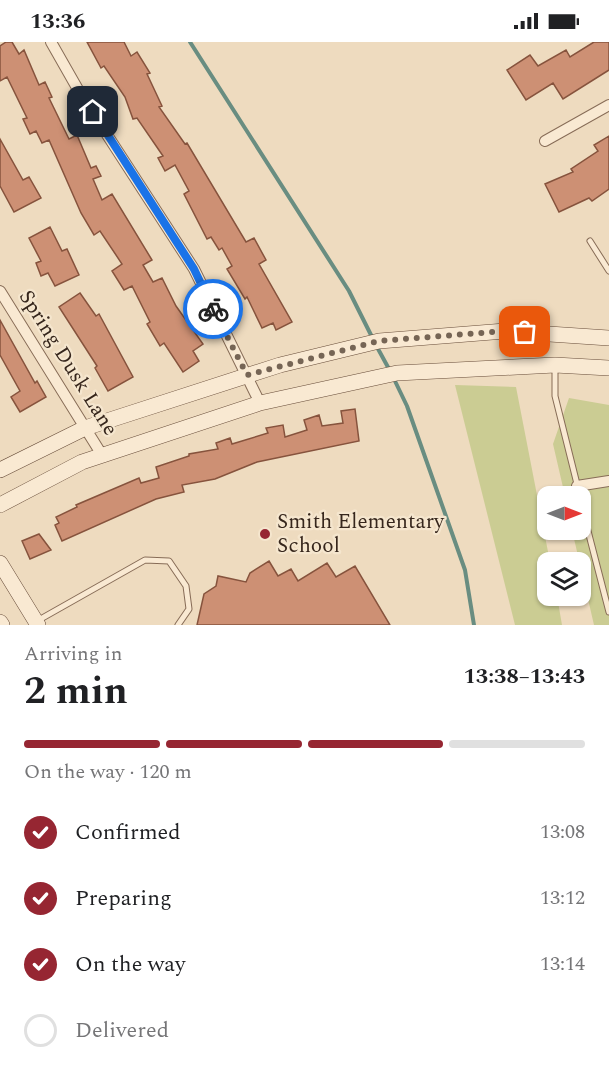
<!DOCTYPE html>
<html lang="en">
<head>
<meta charset="utf-8">
<style>
  body { margin:0; font-family:Spectral,serif; background:#f2f2f2; color:#202124; height:100vh; display:flex; flex-direction:column; font-size:22px; white-space:nowrap }
  * { box-sizing:border-box; margin:0 }
  p { font-size:20px; color:#757577 }
  .icon { flex:none; width:33px; height:33px; fill:none; stroke:currentColor; stroke-width:2; stroke-linecap:round; stroke-linejoin:round }
  .map { position:relative; height:583px; overflow:hidden }
  .drawer { display:flex; flex-direction:column; background:#fff; flex:1 }
  .drawer>* { flex:none }
  .needle { width:39px; rotate:90deg }
  .controls { position:absolute; left:537px; top:444px; display:grid; gap:12px }
  .controls a { display:grid; place-items:center; width:54px; height:54px; border-radius:12px; background:#fff; box-shadow:0 2px 4px #0004; font-size:30px }
  .pin { position:absolute; display:grid; place-items:center; width:51px; height:51px; color:#fff; margin:-26px; border-radius:12px; box-shadow:0 3px 9px #0006 }
  .courier { position:absolute; display:grid; place-items:center; width:60px; height:60px; margin:-30px; border:4px solid #1a73e8; border-radius:50%; background:#fff; color:#222; box-shadow:0 2px 8px #0007 }
  .summary em { font-style:normal; font-weight:700 }
  .summary div { display:flex; flex-direction:column-reverse }
  .summary { display:flex; align-items:center; justify-content:space-between; height:102px; padding:0 24px }
  h1 { font-size:39px; font-weight:700; line-height:45px }
  .bar { display:grid; grid-template-columns:repeat(4,1fr); gap:9px 6px; align-content:center; height:72px; padding:0 24px }
  .bar i { height:8px; border-radius:4px; background:#e0e0e0 }
  .bar .on { background:#962632 }
  .bar p { grid-column:span 4 }
  ol { padding:0 24px; list-style:none }
  li { display:flex; align-items:center; gap:18px; height:66px }
  li p { margin-inline-start:auto }
  li .icon { padding:6px; border-radius:50%; background:#962632; color:#fff; stroke-width:4 }
  li:last-child { color:#757577 }
  li i { width:33px; height:33px; border:3px solid #e0e0e0; border-radius:50% }
  .status { display:flex; justify-content:space-between; align-items:center; height:42px; padding:0 30px; background:#fff; direction:ltr }
  .status svg { height:16px; fill:currentColor }
  .map>svg:first-child { display:block }
</style>
</head>
<body>
<div class="status"><b>13:36</b><svg viewBox="0 0 49 12"><path d="M0 12V9h3v3zM5 12V6h3v6zM10 12V3h3v9zM15 12V0h3v12zM26 1h20v11H26zM47 4h2v5h-2z"/></svg></div>
<div class="map">
<svg width="609" height="583" viewBox="0 0 609 583">
  <rect width="100%" height="100%" fill="#eedbbf"/>
  <!-- green -->
  <path fill="#cbcc93" d="M455,343L516,345L550,520H548V554H557L562,583H515Z
    M569,356L609,363V583H594L572,488H580V454H565L553,402Z"/>
  <g fill="none" stroke-linecap="round" stroke-linejoin="round">
    <!-- stream -->
    <path stroke="#698d81" stroke-width="4" d="M190,0L349,249L372,295
      M377,305L389,327
      M394,337L407,364L465,528L474,583"/>
  </g>
  <!-- building -->
  <path fill="#cd9074" stroke="#86533d" stroke-width="1.5" d="M6,0H12L19,12L24,8L39,43L45,40L52,55L49,56L69,97L77,93L91,126L96,124L101,134L93,137L102,158L112,152L152,218L143,223L153,240L162,236L176,264L203,302L193,309L199,319L183,330L164,301L160,304L147,282L150,280L132,244L124,248L112,229L122,222L100,189L94,193L81,171L49,98L42,101L36,89L30,92L23,77L27,76L7,35L0,39V4Z
    M87,0H124L131,14L137,10L150,31L147,32L162,64L159,65L185,102L187,101L246,200L254,196L266,218L259,222L292,280L276,288L273,281L262,286L247,255L245,257L227,227L232,224L222,206L219,208L211,195L207,197L184,152L189,149L175,123L165,129L158,116L163,114L137,76L133,77L125,55L104,24L101,26Z
    M594,0H609V28L563,57L553,41L526,58L507,28L530,13L538,24L566,8L570,15Z
    M609,94V147L592,159L589,156L559,170L545,142L573,130L571,127L598,109L594,103Z
    M0,97L23,138L29,135L41,156L14,170L0,144Z
    M50,185L62,209L67,207L79,233L55,244L48,231L41,234L36,221L41,219L29,196Z
    M80,251L96,274L99,272L133,335L108,349L95,326L97,324L59,265Z
    M0,278L35,341L37,339L46,355L20,370L11,355L20,349L0,313Z
    M355,367L359,399L257,420L215,437L182,443L184,450L156,457L62,499L55,483L59,481L56,475L77,465L76,463L139,436L141,441L159,436L156,425L189,414V412L218,407L216,401L230,396L232,402L268,391L266,386L283,383L285,395L307,388L304,378L319,373L322,384L343,381L341,369Z
    M39,492L51,508L30,517L22,499Z
    M269,519L278,534L291,527L298,539L327,521L336,535L355,524L390,583H197L204,552L216,544L218,534L246,540L250,531Z"/>
  <g fill="none" stroke-linecap="round" stroke-linejoin="round">
    <!-- lane casing -->
    <g stroke="#876c57" stroke-width="7">
      <path id="lane" d="M590,199L609,229
        M555,324V354L580,454
        M580,458L609,570
        M37,579L145,518L169,519L186,544L189,567L178,583"/>
    </g>
    <!-- street casing -->
    <g stroke="#876c57" stroke-width="12">
      <path id="street" d="M51,0L80,51L194,227L260,361
        M545,99L609,63
        M0,249L102,413
        M577,444L609,439"/>
    </g>
    <!-- secondary casing -->
    <g stroke="#684d3a" stroke-width="16">
      <path id="secondary" d="M0,428L85,386L280,323L379,299L505,289L609,296
        M0,463L82,420L260,361L397,331L555,323L609,326
        M0,521L38,583
        M0,580L2,583"/>
    </g>
    <!-- lane -->
    <use href="#lane" stroke="#f9e9d2" stroke-width="5"/>
    <!-- street -->
    <use href="#street" stroke="#f9e9d2" stroke-width="10"/>
    <!-- secondary -->
    <use href="#secondary" stroke="#f9e9d2" stroke-width="15"/>
  </g>
  <g fill="none" stroke-linecap="round" stroke-linejoin="round">
    <!-- done -->
    <path stroke="#766555" stroke-width="6" stroke-dasharray="0 10.8" d="M213,267L247,333L379,299L505,289L525,290"/>
    <!-- route -->
    <path stroke="#1a73e8" stroke-width="8" d="M93,70L194,227L213,267"/>
  </g>
  <!-- markers -->
  <circle fill="#962632" stroke="#f5e6ce" stroke-width="2" cx="265" cy="492" r="6"/>
  <g text-anchor="middle" dominant-baseline="central" stroke-width="4.5" stroke-linejoin="round" paint-order="stroke">
    <!-- street labels -->
    <g font-size="21" fill="#36261c" stroke="#f5e6ce">
      <text transform="translate(68 321) rotate(58)">Spring Dusk Lane</text>
    </g>
    <!-- poi labels -->
    <g font-size="21" fill="#36261c" stroke="#f5e6ce" text-anchor="start">
      <text x="277" y="480">Smith Elementary<tspan x="277" dy="24">School</tspan></text>
    </g>
  </g>
</svg>
<div class="controls">
<a><svg class="needle" viewBox="-14 -14 28 28"><path d="M0-13l5 13h-10z" fill="#e53935"/><path d="M0 13l5-13h-10z" fill="#757577"/></svg></a>
<a><svg class="icon" aria-label="layers" viewBox="0 0 24 24"><path d="M12 4l9 5-9 5-9-5zM3 14l9 5 9-5"/></svg></a>
</div>
<div class="pin" style="left:525px;top:290px;background:#ea580c"><svg class="icon" aria-label="bag" viewBox="0 0 24 24"><path d="M5 8h14l-1 12H6zM9 8a3 3 0 0 1 6 0"/></svg></div>
<div class="pin" style="left:93px;top:70px;background:#1f2937"><svg class="icon" aria-label="home" viewBox="0 0 24 24"><path d="M3 11l9-7 9 7M6 9v11h12V9"/></svg></div>
<div class="courier" style="left:213px;top:267px"><svg class="icon" aria-label="bike" viewBox="0 0 24 24"><circle cx="6" cy="16" r="4"/><circle cx="18" cy="16" r="4"/><path d="M6 16l4-8h5l3 8M10 8l3 8H6M13 5h3"/></svg></div>
</div>
<section class="drawer">
<div class="summary"><div><h1>2 min</h1><p>Arriving in</p></div><em>13:38–13:43</em></div>
<div class="bar"><i class="on"></i><i class="on"></i><i class="on"></i><i></i><p>On the way · 120 m</p></div>
<ol>
<li><svg class="icon" aria-label="check" viewBox="0 0 24 24"><path d="M5 12l5 5 9-10"/></svg>Confirmed<p>13:08</p></li>
<li><svg class="icon" aria-label="check" viewBox="0 0 24 24"><path d="M5 12l5 5 9-10"/></svg>Preparing<p>13:12</p></li>
<li><svg class="icon" aria-label="check" viewBox="0 0 24 24"><path d="M5 12l5 5 9-10"/></svg>On the way<p>13:14</p></li>
<li><i></i>Delivered</li>
</ol>
</section>
</body>
</html>
